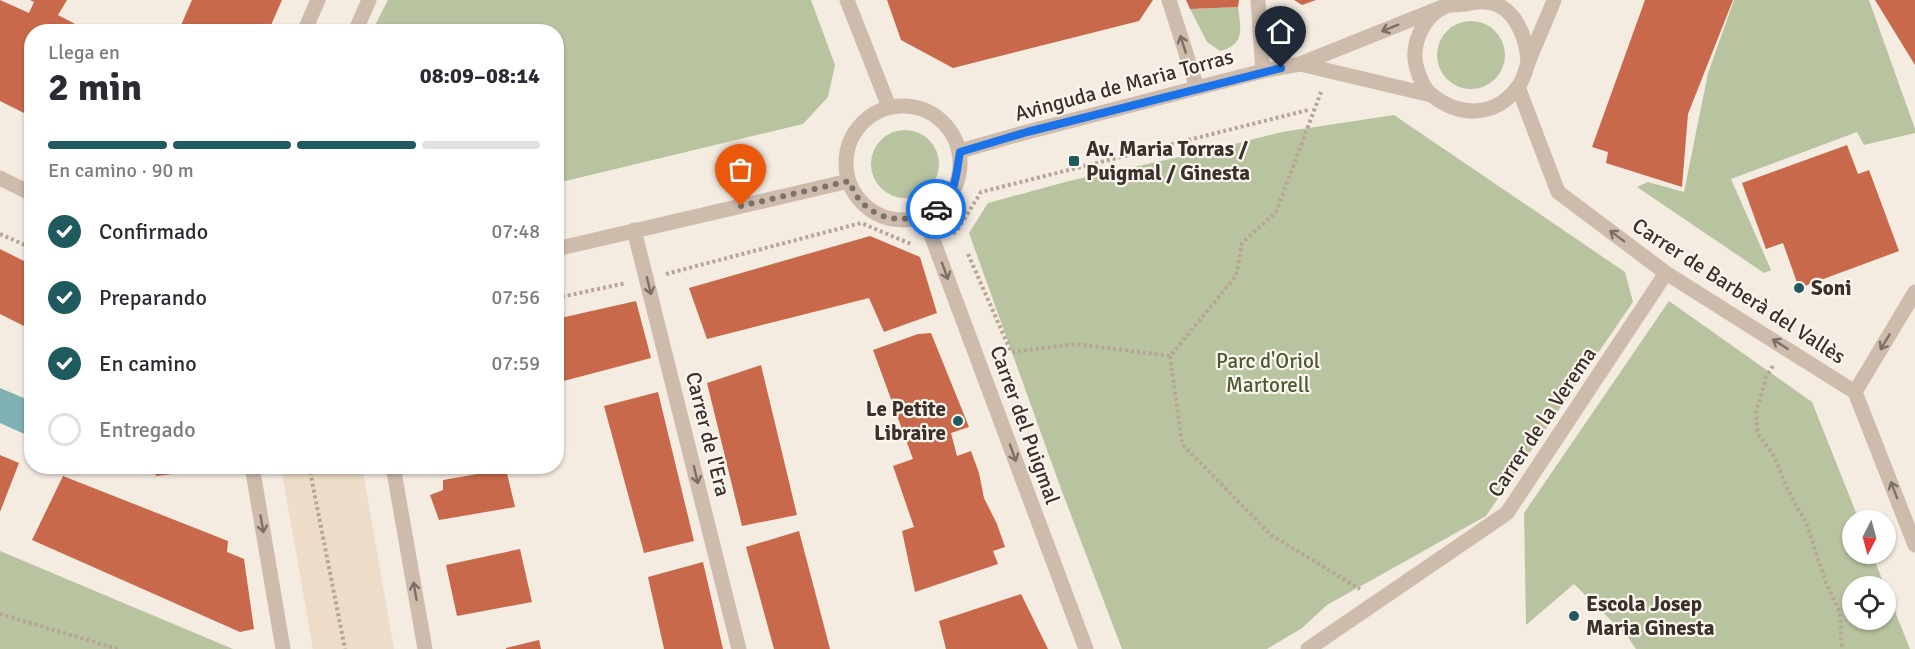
<!DOCTYPE html>
<html lang="es">
<head>
<meta charset="utf-8">
<style>
  body { margin:0; font-family:Signika,sans-serif; background:#f7f7f7; color:#2b2b33; height:100vh; display:flex; flex-direction:column; font-size:22px; white-space:nowrap }
  * { box-sizing:border-box; margin:0 }
  p { font-size:20px; color:#7c7c81 }
  .icon { flex:none; width:33px; height:33px; fill:none; stroke:currentColor; stroke-width:2; stroke-linecap:round; stroke-linejoin:round }
  .map { position:relative; flex:1; overflow:hidden }
  .drawer { position:absolute; left:24px; top:24px; width:540px; height:450px; display:flex; flex-direction:column; background:#fff; border-radius:24px; box-shadow:0 2px 4px #0004 }
  .drawer>* { flex:none }
  .needle { width:39px; rotate:186deg }
  .buttons { position:absolute; left:1842px; top:510px; display:grid; gap:12px }
  .buttons a { display:grid; place-items:center; width:54px; height:54px; border-radius:50%; background:#fff; box-shadow:0 2px 4px #0004; font-size:30px }
  .pin { position:absolute; display:grid; place-items:center; width:51px; height:51px; color:#fff; margin:-62px -26px; border-radius:50% 50% 50% 0; rotate:-45deg; box-shadow:0 0 6px #0007 }
  .pin .icon { rotate:45deg }
  .courier { position:absolute; display:grid; place-items:center; width:60px; height:60px; margin:-30px; border:4px solid #1a73e8; border-radius:50%; background:#fff; color:#222; box-shadow:0 2px 8px #0007 }
  .head em { font-style:normal; font-weight:700 }
  .head div { display:flex; flex-direction:column-reverse }
  .head { display:flex; align-items:center; justify-content:space-between; height:102px; padding:0 24px }
  h1 { font-size:39px; font-weight:700; line-height:45px }
  .bar { display:grid; grid-template-columns:repeat(4,1fr); gap:9px 6px; align-content:center; height:72px; padding:0 24px }
  .bar i { height:8px; border-radius:4px; background:#e1e1e2 }
  .bar .selected { background:#1f5a5e }
  .bar p { grid-column:span 4 }
  ol { padding:0 24px; list-style:none }
  li { display:flex; align-items:center; gap:18px; height:66px }
  li p { margin-inline-start:auto }
  li .icon { padding:6px; border-radius:50%; background:#1f5a5e; color:#fff; stroke-width:4 }
  li:last-child { color:#7c7c81 }
  li i { width:33px; height:33px; border:3px solid #e1e1e2; border-radius:50% }
  .map>svg:first-child { display:block }
</style>
</head>
<body>
<div class="map">
<svg width="1915" height="649" viewBox="0 0 1915 649">
  <rect width="100%" height="100%" fill="#f4ebe1"/>
  <!-- green -->
  <path fill="#b8c4a0" fill-rule="evenodd" d="M388,0H811L835,65L828,97L803,124L557,183L556,32L372,31Z
    M1734,0H1869L1915,129V133L1864,145L1857,132L1731,179L1771,270L1764,273L1637,187L1648,182L1684,192L1708,73Z
    M1238,7C1241,29 1245,45 1220,51L1207,42L1190,9Z
    M1437 55a34 34 0 1 1 68 0a34 34 0 1 1-68 0Z
    M1394,115L1625,272L1633,302L1486,516L1327,605L1302,628L1267,649H1122L1060,486L969,233L988,203L1069,181L1207,151L1282,132Z
    M871 164a34 34 0 1 1 68 0a34 34 0 1 1-68 0Z
    M1669,301L1812,402L1859,520H1852V554H1872L1910,649H1636L1627,636L1574,584L1526,625L1524,513ZM1852,586H1886V620H1852Z
    M0,551L233,649H0Z"/>
  <!-- plaza -->
  <path fill="#ecdcc8" d="M281,467H362L394,649H313Z"/>
  <!-- water -->
  <path fill="#7fb0b2" d="M0,388L31,401V437L0,423Z"/>
  <!-- building -->
  <path fill="#c8694b" d="M0,0L29,13L34,2L30,0H67L58,15L79,26L76,32H32V117L0,101Z
    M192,0H282L268,32H178Z
    M887,0H1153L1139,21L953,68L901,40Z
    M1186,0H1239L1238,7L1190,9Z
    M1294,0H1316L1302,5Z
    M1645,0H1733L1688,114L1682,187L1606,163L1608,152L1592,147Z
    M1875,0H1915V65Z
    M1847,145L1858,174L1869,170L1899,251L1799,288L1783,243L1766,249L1742,183Z
    M870,236L920,257L937,313L884,332L869,298L707,339L689,288Z
    M0,249L32,265V330L0,314Z
    M636,301L651,358L556,383V319Z
    M931,333L969,427L951,433L957,456L971,451L979,473L984,498L997,524L1005,547L993,551L998,564L915,592L902,531L914,527L893,466L913,459L873,350L918,334Z
    M761,365L797,515L742,526L707,383Z
    M658,392L694,541L644,553L604,406Z
    M0,455L19,463L0,512Z
    M154,466H220V468L156,476Z
    M435,466H455V468L437,471Z
    M506,469L515,507L439,520L430,495L443,490V480Z
    M63,476L228,541L227,552L244,559L254,629L240,632L32,540Z
    M799,531L830,649H774L746,547Z
    M520,549L532,602L457,616L446,565Z
    M703,562L723,649H664L648,577Z
    M1021,594L1048,649H946L939,621Z
    M539,640L541,649H506V648Z"/>
  <g fill="none" stroke-linecap="round" stroke-linejoin="round">
    <!-- path -->
    <path stroke="#b9a596" stroke-width="4" stroke-dasharray="3 3" stroke-linecap="butt" d="M953,233L956,232L981,192L1308,110
      M0,234L32,248
      M968,254L1011,352L1075,344L1170,356L1236,276L1242,243L1276,212L1321,92
      M666,274L861,223L911,244
      M556,298L626,283
      M1170,356L1182,444L1271,535L1360,589
      M1773,366L1766,377L1756,413L1758,434L1775,458L1787,488L1807,525L1825,580L1840,613L1842,649
      M309,466L345,649
      M0,614L118,649"/>
    <!-- street -->
    <path stroke="#cdbbac" stroke-width="15" d="M847,0L889,107
      M1169,0L1197,88
      M1258,0L1263,71
      M304,32L318,0
      M355,32L369,0
      M1528,63C1527,38 1515,4 1485,2C1479,1 1472,3 1466,4C1460,5 1450,4 1444,7C1422,17 1410,47 1417,69C1420,79 1424,90 1433,96C1460,117 1495,117 1517,88C1523,82 1525,71 1528,63C1536,42 1546,21 1554,0
      M1300,64L1431,95
      M1518,87L1558,192L1666,273L1855,392L1915,545
      M846 163a57 57 0 1 1 114 0a57 57 0 1 1-114 0Z
      M960,151L1027,132L1197,88L1263,71L1300,64L1445,6
      M0,178L32,194
      M924,216L1086,649
      M634,230L739,649
      M556,249L849,181
      M1855,392L1915,292
      M252,466L283,649
      M393,466L425,649
      M1308,649L1507,513L1666,273"/>
  </g>
  <!-- one-way arrows -->
  <defs><path id="oneway-shaft" d="M-6 0H5M1.5-3L5.5 0L1.5 3" fill="none" stroke-width="1.6" stroke-linecap="round" stroke-linejoin="round" transform="scale(1.5)"/></defs>
  <g stroke="#7d6f65">
    <use href="#oneway-shaft" transform="translate(1390 28) rotate(158)"/>
    <use href="#oneway-shaft" transform="translate(1183 44) rotate(-108)"/>
    <use href="#oneway-shaft" transform="translate(1617 236) rotate(-143)"/>
    <use href="#oneway-shaft" transform="translate(945 271) rotate(70)"/>
    <use href="#oneway-shaft" transform="translate(649 286) rotate(76)"/>
    <use href="#oneway-shaft" transform="translate(1885 342) rotate(121)"/>
    <use href="#oneway-shaft" transform="translate(1780 344) rotate(-148)"/>
    <use href="#oneway-shaft" transform="translate(1013 453) rotate(70)"/>
    <use href="#oneway-shaft" transform="translate(696 475) rotate(76)"/>
    <use href="#oneway-shaft" transform="translate(1894 490) rotate(-111)"/>
    <use href="#oneway-shaft" transform="translate(262 524) rotate(80)"/>
    <use href="#oneway-shaft" transform="translate(415 591) rotate(-100)"/>
  </g>
  <g fill="none" stroke-linecap="round" stroke-linejoin="round">
    <!-- done -->
    <path stroke="#7c716b" stroke-width="6" stroke-dasharray="0 10.8" d="M741,206L849,181C852,187 854,193 858,198C877,223 911,224 936,209"/>
    <!-- route -->
    <path stroke="#1a73e8" stroke-width="8" d="M936,209C957,197 956,172 960,152L1027,132L1281,68"/>
  </g>
  <!-- markers -->
  <g fill="#1f5a5e" stroke="#fbf5ee" stroke-width="2">
    <rect x="1068" y="155" width="12" height="12" rx="3"/>
    <circle cx="1799" cy="288" r="6"/>
    <circle cx="958" cy="421" r="6"/>
    <circle cx="1574" cy="616" r="6"/>
  </g>
  <g text-anchor="middle" dominant-baseline="central" stroke-width="4.5" stroke-linejoin="round" paint-order="stroke">
    <!-- street labels -->
    <g font-size="21" fill="#3b302b" stroke="#fbf5ee">
      <text transform="translate(1124 85) rotate(-15)">Avinguda de Maria Torras</text>
      <text transform="translate(1739 291) rotate(33)">Carrer de Barberà del Vallès</text>
      <text transform="translate(1542 422) rotate(-56)">Carrer de la Verema</text>
      <text transform="translate(1025 425) rotate(70)">Carrer del Puigmal</text>
      <text transform="translate(708 434) rotate(76)">Carrer de l'Era</text>
    </g>
    <!-- poi labels -->
    <g font-size="21" font-weight="bold" fill="#3b302b" stroke="#fbf5ee" text-anchor="start">
      <text x="1086" y="149">Av. Maria Torras /<tspan x="1086" dy="24">Puigmal / Ginesta</tspan></text>
      <text x="1811" y="288">Soni</text>
      <text x="946" y="409" text-anchor="end">Le Petite<tspan x="946" dy="24">Libraire</tspan></text>
      <text x="1586" y="604">Escola Josep<tspan x="1586" dy="24">Maria Ginesta</tspan></text>
    </g>
    <!-- park labels -->
    <g font-size="21" fill="#4a5a2e" stroke="#fbf5ee">
      <text x="1268" y="361">Parc d'Oriol<tspan x="1268" dy="24">Martorell</tspan></text>
    </g>
  </g>
</svg>
<div class="buttons">
<a><svg class="needle" viewBox="-14 -14 28 28"><path d="M0-13l5 13h-10z" fill="#e53935"/><path d="M0 13l5-13h-10z" fill="#7c7c81"/></svg></a>
<a><svg class="icon" aria-label="locate" viewBox="0 0 24 24"><circle cx="12" cy="12" r="6"/><path d="M12 2v4M12 18v4M2 12h4M18 12h4"/></svg></a>
</div>
<div class="pin" style="left:741px;top:206px;background:#ea580c"><svg class="icon" aria-label="bag" viewBox="0 0 24 24"><path d="M5 8h14l-1 12H6zM9 8a3 3 0 0 1 6 0"/></svg></div>
<div class="pin" style="left:1281px;top:68px;background:#1f2937"><svg class="icon" aria-label="home" viewBox="0 0 24 24"><path d="M3 11l9-7 9 7M6 9v11h12V9"/></svg></div>
<div class="courier" style="left:936px;top:209px"><svg class="icon" aria-label="car" viewBox="0 0 24 24"><path d="M5 17H2v-5l4-1 3-4h7l3 4 3 1v5h-3M9 17h6M6 11h13"/><circle cx="7" cy="17" r="2"/><circle cx="17" cy="17" r="2"/></svg></div>
<section class="drawer">
<div class="head"><div><h1>2 min</h1><p>Llega en</p></div><em>08:09–08:14</em></div>
<div class="bar"><i class="selected"></i><i class="selected"></i><i class="selected"></i><i></i><p>En camino · 90 m</p></div>
<ol>
<li><svg class="icon" aria-label="check" viewBox="0 0 24 24"><path d="M5 12l5 5 9-10"/></svg>Confirmado<p>07:48</p></li>
<li><svg class="icon" aria-label="check" viewBox="0 0 24 24"><path d="M5 12l5 5 9-10"/></svg>Preparando<p>07:56</p></li>
<li><svg class="icon" aria-label="check" viewBox="0 0 24 24"><path d="M5 12l5 5 9-10"/></svg>En camino<p>07:59</p></li>
<li><i></i>Entregado</li>
</ol>
</section>
</div>
</body>
</html>
